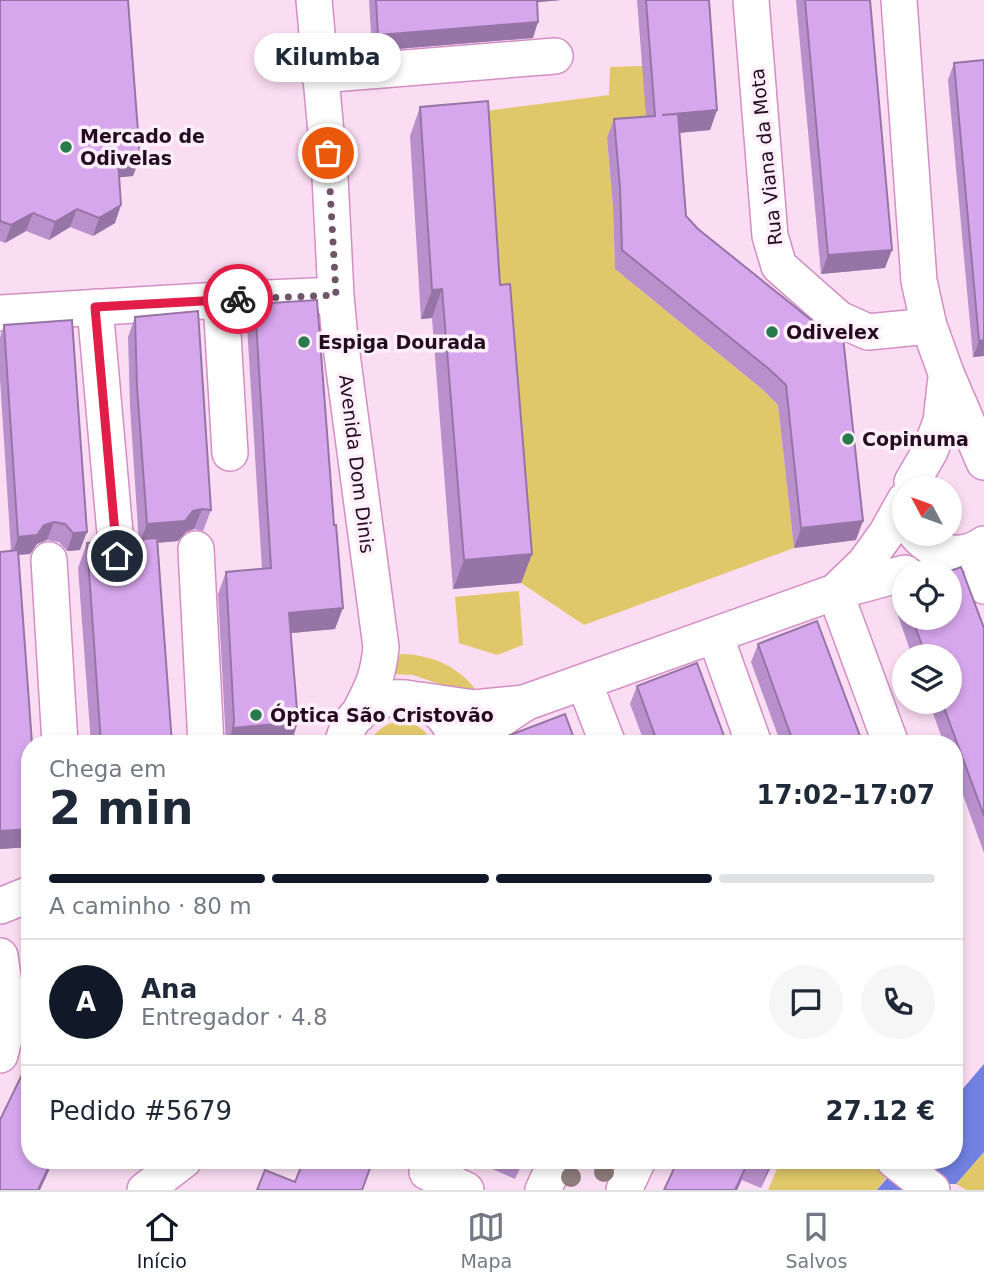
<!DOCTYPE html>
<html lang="pt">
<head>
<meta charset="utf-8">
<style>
  body { margin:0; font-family:"DejaVu Sans",sans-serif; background:#f6f6f7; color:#1f2937; height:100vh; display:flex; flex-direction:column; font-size:26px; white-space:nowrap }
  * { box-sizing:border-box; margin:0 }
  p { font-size:23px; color:#747a83 }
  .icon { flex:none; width:38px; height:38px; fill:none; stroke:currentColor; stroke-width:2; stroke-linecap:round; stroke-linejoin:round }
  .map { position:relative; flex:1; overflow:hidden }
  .panel { position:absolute; left:21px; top:735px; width:942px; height:434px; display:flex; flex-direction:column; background:#fff; border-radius:28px; box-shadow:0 4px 10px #0003 }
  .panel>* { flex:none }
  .needle { width:46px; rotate:311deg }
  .fabs { position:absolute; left:892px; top:476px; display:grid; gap:14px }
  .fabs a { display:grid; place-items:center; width:70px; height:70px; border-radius:50%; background:#fff; box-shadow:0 4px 10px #0003; font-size:35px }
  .pin { position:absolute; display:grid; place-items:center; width:60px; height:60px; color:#fff; margin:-30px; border:4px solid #fff; border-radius:50%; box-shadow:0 2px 7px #0007 }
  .courier { position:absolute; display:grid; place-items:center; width:70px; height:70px; margin:-35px; border:5px solid #e11d48; border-radius:50%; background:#fff; color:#222; box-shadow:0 2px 9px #0007 }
  .bubble { position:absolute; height:49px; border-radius:24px; background:#fff; box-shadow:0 4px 10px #0003; font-size:23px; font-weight:800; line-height:49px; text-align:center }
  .overview em { font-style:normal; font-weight:800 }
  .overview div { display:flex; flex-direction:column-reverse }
  .overview { display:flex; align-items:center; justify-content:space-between; height:119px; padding:0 28px }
  h1 { font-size:46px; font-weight:800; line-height:52px }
  .bar { display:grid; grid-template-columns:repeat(4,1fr); gap:10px 7px; align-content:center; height:84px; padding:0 28px }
  .bar i { height:9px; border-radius:5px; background:#e0e1e3 }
  .bar .selected { background:#111827 }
  .bar p { grid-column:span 4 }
  .line { display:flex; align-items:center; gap:18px; padding:0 28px; border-top:2px solid #e0e1e3 }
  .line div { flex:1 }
  .round { display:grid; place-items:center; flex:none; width:74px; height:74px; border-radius:37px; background:#f6f6f7 }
  .tabs { display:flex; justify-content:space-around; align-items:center; height:98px; border-top:2px solid #e0e1e3; background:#fff; font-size:19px; color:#747a83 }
  .tabs a { display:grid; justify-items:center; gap:4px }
  .tabs .selected { color:#111827 }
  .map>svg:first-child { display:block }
</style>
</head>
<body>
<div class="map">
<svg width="984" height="1190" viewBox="0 0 984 1190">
  <rect width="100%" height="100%" fill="#fbddf3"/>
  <!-- green -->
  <path fill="#e0c86a" d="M643,66L648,135L607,139L613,207L615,269L762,389L778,405L794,548L584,625L521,583L506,401L478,112L609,95L610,67Z
    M519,591L523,645L497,655L459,643L455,597Z
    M403,654C431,655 458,666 475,689L448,687L413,675L390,674L393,656Z
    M396,721C413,722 426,727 432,744H369C375,731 383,726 396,721Z
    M984,1152V1190H966L956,1184Z
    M781,1160H872L888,1175L877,1190H768Z"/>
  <!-- water -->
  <path fill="#7180e1" d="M984,1064V1152L956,1184H946L941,1190H877L902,1160H954V1099Z"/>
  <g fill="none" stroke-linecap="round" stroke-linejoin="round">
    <!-- minor casing -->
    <g stroke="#d38ec4" stroke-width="38">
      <path id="minor" d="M314,0L330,177L336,295L340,339L381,647C378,678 372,688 358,715
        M751,0L770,236L779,266L839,319L868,332L929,326
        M899,0L919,281L929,326L946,373L984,462
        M319,75L555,56
        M221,300L230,453
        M95,307L117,556
        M0,313L221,300L336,295
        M912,482L930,451L941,421L946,377
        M916,534C933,554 962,560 984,544
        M979,547L984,586
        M196,549L206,744
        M49,560L60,744
        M835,592L891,744
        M835,592L865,563L886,534L905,500
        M715,635L754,744
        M584,682L608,744
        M420,700L474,708L524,703
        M342,744C345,733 349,723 357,715C379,692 420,692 442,715C450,723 454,733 457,744
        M476,744C490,725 508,714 527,702L835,592L905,573
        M0,906L30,894
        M0,956L9,1019L0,1055
        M433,1160L427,1172L466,1190
        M894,1160L932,1190
        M145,1190L184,1160
        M543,1190L557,1160
        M624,1190L638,1160"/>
    </g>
    <!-- minor -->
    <use href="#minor" stroke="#fff" stroke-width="35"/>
  </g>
  <!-- trees -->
  <g fill="#8d7d7b">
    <circle cx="604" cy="1172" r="10"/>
    <circle cx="571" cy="1177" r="10"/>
  </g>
  <!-- wall -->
  <path fill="#b990cc" d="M0,0L133,176L119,177L115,223L93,236L70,227L49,240L26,231L5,243L0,241Z
    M369,0H561L537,2L533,38L372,51Z
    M637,0H709L717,110L710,130L679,133L686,216L698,229L820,327L856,540L794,548L778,405L762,389L615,269L613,207L607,138L614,119L646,116Z
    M796,0H870L885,268L821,274Z
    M984,60V356L973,357L948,80L954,63Z
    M420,107L500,285L532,554L521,583L453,589L432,318L421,319L410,136Z
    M255,304L335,629L291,633V744H226L218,594L226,572L262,569L247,326Z
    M135,317L211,510L203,531L194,529L186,532L178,541L158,543L172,744H91L78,568L87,543L127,552L138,548L141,544H139L130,407L128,337Z
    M4,325L80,550L67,551L59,542L47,540L37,544L30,554L18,555L30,847L0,849V552L11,551L0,379V337Z
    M901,589L905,598V618H950L984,628V853L954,770V744H944L929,702H950V656H912L895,607Z
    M758,644L863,744H781L751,662Z
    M637,686L727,744H645L630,704Z
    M472,1160H524L515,1179Z
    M678,1160H774L761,1188L742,1180L737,1190H664Z"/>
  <!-- shaded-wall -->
  <path fill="#9675a6" d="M531,0H561L530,3Z
    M538,22L533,38L372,51L378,35Z
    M717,110L710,130L655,135L662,115Z
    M140,158L133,176L112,178L118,160Z
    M121,205L115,223L93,236L99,218Z
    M77,209L70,227L49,240L55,222Z
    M33,213L26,231L5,243L11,225Z
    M892,250L885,268L821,274L828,255Z
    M442,289L432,318L421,319L432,290Z
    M984,340V356L973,357L979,341Z
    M202,509L194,529L186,532L178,541L139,544L147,524Z
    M863,521L856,540L794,548L801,528Z
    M54,522L47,540L37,544L30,554L12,555L18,537Z
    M87,532L80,550L67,551L73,533Z
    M532,554L521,583L453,589L464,560Z
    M343,608L335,629L281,634L289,613Z
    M298,722L291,744H227L233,728Z
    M30,829V847L0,849V831Z
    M52,1160H54L40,1190H38Z
    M749,1160L737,1190H735Z
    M772,1160H774L761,1188L769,1166Z"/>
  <!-- building -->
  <path fill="#d7a7ed" stroke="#9675a6" stroke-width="2" d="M0,0H128L140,158L118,160L121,205L99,218L77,209L55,222L33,213L11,225L0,221Z
    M376,0H537L538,22L378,35Z
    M646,0H709L717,110L662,115L678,114L686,216L698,229L820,327L842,328L863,521L801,528L786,385L769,369L622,250L620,187L614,119L655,116Z
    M805,0H870L892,250L828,255Z
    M984,60V340L979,341L954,63Z
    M488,101L500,285L510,284L532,554L464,560L442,289L432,290L420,107Z
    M317,300L334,525H336L343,608L289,613L298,722L233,728L234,721L226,572L271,568L255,304Z
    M198,311L211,510L202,509L193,511L185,521L147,524L137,387L135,317Z
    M72,320L87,532L73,533L65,524L54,522L44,525L37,535L18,537L4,325Z
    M157,538L172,744H101L87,543L109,542L117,550L127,552L138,548L144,539Z
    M18,550L32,744H30V829L0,831V552Z
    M961,567L984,628V816L942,702H950V656H926L912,618H950V572H947Z
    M905,588V598L901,589Z
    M817,621L863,744H794L758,644Z
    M697,663L727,744H658L637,686Z
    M565,714L576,744H507L505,737Z
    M30,1058V1160H52L38,1190H0V1120Z
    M304,1160H373L362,1190H257L265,1170L295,1182Z
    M678,1160H749L735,1190H664Z
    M754,1160H772L769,1166Z"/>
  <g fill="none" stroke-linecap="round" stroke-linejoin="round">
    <!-- done -->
    <path stroke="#70546a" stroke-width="7" stroke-dasharray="0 12.6" d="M238,299L336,295L328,153"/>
    <!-- route -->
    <path stroke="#e11d48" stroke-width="9" d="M117,556L95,307L238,299"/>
  </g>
  <!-- markers -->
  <g fill="#297b4d" stroke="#feeffa" stroke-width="2.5">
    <circle cx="66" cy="147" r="7"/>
    <circle cx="772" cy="332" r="7"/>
    <circle cx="304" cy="342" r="7"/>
    <circle cx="848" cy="439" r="7"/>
    <circle cx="256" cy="715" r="7"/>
  </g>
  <g text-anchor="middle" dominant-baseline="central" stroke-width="7" stroke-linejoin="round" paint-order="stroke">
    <!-- poi labels -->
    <g font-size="19" font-weight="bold" fill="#250b20" stroke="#feeffa" text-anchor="start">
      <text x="80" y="136">Mercado de<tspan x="80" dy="22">Odivelas</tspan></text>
      <text x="786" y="332">Odivelex</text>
      <text x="318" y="342">Espiga Dourada</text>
      <text x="862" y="439">Copinuma</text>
      <text x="270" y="715">Óptica São Cristovão</text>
    </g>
    <!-- street labels -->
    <g font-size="19" fill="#250b20" stroke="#feeffa">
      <text transform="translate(766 157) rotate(-96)">Rua Viana da Mota</text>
      <text transform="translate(357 464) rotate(83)">Avenida Dom Dinis</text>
    </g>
  </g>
</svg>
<div class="fabs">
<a><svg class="needle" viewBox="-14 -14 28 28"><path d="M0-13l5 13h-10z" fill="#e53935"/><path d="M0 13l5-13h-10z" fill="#747a83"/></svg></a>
<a><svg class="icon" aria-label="locate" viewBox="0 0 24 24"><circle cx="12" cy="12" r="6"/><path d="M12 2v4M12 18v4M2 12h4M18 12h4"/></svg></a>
<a><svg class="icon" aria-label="layers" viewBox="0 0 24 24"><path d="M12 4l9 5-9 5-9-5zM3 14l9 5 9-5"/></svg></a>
</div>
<div class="pin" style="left:328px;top:153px;background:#ea580c"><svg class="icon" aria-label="bag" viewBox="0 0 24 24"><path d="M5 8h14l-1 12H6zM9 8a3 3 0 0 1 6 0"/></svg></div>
<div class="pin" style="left:117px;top:556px;background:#1f2937"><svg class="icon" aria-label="home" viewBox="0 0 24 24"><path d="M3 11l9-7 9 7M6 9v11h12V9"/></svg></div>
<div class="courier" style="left:238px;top:299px"><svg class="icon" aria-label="bike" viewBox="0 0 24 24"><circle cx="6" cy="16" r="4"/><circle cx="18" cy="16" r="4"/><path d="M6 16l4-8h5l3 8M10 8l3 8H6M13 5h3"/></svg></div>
<div class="bubble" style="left:254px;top:33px;width:147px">Kilumba</div>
<section class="panel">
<div class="overview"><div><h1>2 min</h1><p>Chega em</p></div><em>17:02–17:07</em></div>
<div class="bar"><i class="selected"></i><i class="selected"></i><i class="selected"></i><i></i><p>A caminho · 80 m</p></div>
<div class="line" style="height:126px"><b class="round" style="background:#111827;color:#fff">A</b><div><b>Ana</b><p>Entregador · 4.8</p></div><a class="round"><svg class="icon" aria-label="chat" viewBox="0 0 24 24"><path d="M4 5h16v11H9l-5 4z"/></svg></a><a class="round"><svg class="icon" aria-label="phone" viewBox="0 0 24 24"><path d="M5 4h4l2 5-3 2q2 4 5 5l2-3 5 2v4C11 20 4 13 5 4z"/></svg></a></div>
<div class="line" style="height:91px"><div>Pedido #5679</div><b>27.12 €</b></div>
</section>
</div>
<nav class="tabs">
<a class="selected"><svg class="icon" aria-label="home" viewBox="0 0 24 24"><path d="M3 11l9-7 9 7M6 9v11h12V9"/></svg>Início</a>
<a><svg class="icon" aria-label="map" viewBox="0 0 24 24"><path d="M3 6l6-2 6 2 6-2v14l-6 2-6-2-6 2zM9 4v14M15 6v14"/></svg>Mapa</a>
<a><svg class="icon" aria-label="saved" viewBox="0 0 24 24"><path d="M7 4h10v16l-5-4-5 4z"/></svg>Salvos</a>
</nav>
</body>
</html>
